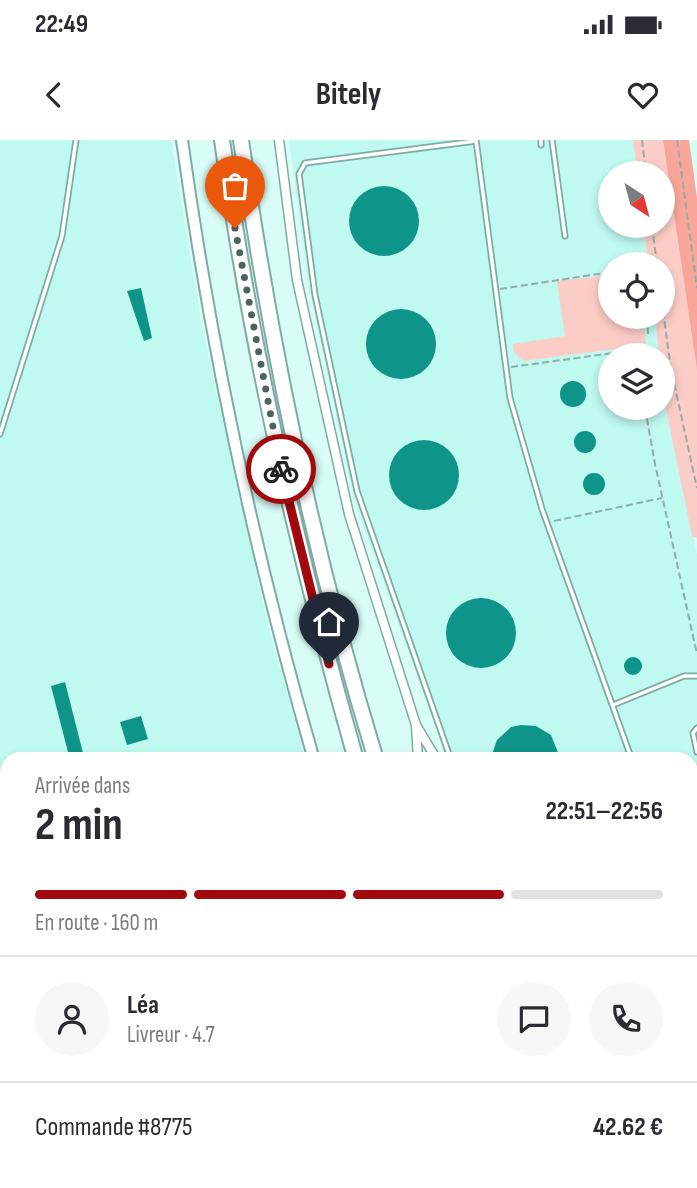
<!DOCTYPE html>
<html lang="fr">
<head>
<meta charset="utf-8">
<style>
  body { margin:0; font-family:"Sofia Sans Condensed",sans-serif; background:#f7f7f7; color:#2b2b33; height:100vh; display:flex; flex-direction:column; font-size:26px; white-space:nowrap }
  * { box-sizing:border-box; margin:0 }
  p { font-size:23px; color:#7c7c81 }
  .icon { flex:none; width:38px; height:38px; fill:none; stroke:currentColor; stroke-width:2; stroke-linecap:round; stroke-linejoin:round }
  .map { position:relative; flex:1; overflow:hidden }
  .details { position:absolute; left:0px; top:612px; width:698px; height:436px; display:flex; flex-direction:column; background:#fff; border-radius:21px 21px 0 0; box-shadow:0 4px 10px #0003 }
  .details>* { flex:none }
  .needle { width:46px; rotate:144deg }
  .tools { position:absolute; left:598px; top:21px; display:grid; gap:14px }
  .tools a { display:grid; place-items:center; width:77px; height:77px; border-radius:50%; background:#fff; box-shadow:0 4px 10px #0003; font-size:35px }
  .pin { position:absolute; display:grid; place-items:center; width:60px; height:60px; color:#fff; margin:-72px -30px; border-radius:50% 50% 50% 0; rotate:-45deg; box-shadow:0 0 7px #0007 }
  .pin .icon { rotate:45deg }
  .courier { position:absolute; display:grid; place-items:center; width:70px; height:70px; margin:-35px; border:5px solid #a2090d; border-radius:50%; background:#fff; color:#222; box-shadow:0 2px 9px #0007 }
  .head em { font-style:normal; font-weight:700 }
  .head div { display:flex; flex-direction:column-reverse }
  .head { display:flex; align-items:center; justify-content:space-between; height:119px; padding:0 35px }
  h1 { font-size:46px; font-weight:700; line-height:52px }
  .bar { display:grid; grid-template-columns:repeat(4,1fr); gap:10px 7px; align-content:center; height:84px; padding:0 35px }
  .bar i { height:9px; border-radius:5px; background:#e1e1e2 }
  .bar .current { background:#a2090d }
  .bar p { grid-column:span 4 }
  .line { display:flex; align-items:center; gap:18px; padding:0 35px; border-top:2px solid #e1e1e2 }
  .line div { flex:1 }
  .round { display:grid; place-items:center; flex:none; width:74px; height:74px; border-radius:37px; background:#f7f7f7 }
  .status { display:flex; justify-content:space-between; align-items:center; height:49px; padding:0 35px; background:#fff; direction:ltr }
  .status svg { height:19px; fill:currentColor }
  header { display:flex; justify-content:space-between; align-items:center; height:91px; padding:0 35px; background:#fff; font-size:32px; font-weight:700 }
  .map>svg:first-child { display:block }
</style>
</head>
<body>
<div class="status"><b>22:49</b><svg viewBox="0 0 49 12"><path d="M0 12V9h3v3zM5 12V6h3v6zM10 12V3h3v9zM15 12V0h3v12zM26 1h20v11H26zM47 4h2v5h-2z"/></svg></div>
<header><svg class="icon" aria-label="back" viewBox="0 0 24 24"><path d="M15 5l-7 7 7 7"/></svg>Bitely<svg class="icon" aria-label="heart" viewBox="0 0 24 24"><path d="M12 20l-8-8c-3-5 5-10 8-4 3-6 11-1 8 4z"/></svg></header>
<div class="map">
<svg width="697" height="1048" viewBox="0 0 697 1048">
  <rect width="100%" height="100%" fill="#d8fdf7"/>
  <!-- built -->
  <path fill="#bff9f0" d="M0,0H171L201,182L269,490L306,619L7,620V1041H446L449,1048H259L235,1044L225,1048H0Z
    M289,0H633L637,33H611V86H644L648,124H611V177H655L659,215H611V268H663V246L697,414V1048H558L555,1041H691V620L447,619L354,360L308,143Z"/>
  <!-- green -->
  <path fill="#fccdc6" d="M633,0H663L697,230V398L692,396L666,269L663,215H659L655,177H663V124H648L644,86H663V33H637Z
    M611,135V177H643L646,205L523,221L514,212L513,204L565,196L557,141Z"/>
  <!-- forest -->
  <path fill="#faa599" d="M663,0H689L697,58V230Z"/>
  <!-- building -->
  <path fill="#0e9488" d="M349 81a35 35 0 1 1 70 0a35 35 0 1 1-70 0Z
    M141,148L152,198L144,201L127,151Z
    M366 204a35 35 0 1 1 70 0a35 35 0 1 1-70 0Z
    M560 254a13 13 0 1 1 26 0a13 13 0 1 1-26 0Z
    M574 302a11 11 0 1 1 22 0a11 11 0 1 1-22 0Z
    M389 335a35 35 0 1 1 70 0a35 35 0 1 1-70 0Z
    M583 344a11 11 0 1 1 22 0a11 11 0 1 1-22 0Z
    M446 493a35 35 0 1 1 70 0a35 35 0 1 1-70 0Z
    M624 526a9 9 0 1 1 18 0a9 9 0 1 1-18 0Z
    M65,542L84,617L75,620H70L51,546Z
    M141,576L148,599L127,605L120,582Z
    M521,585L536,586L551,595L561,620H490L497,600L511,587Z
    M0,746L7,762V801H4L0,783Z"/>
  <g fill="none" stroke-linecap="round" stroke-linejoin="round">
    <!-- lane casing -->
    <g stroke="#7eaca5" stroke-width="7">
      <path id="lane" d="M476,0L510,258L542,369L632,620
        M541,0V5
        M552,0L565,96
        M0,294L62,96L76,0
        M613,565L684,536H697
        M697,588L693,593L697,612
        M451,620L357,351L315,155L299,34L305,23L476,1
        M691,673L697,671
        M691,786L697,802"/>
    </g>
    <!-- street casing -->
    <g stroke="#7eaca5" stroke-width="11">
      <path id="street" d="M279,0L297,140L349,374L416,585L418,620
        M416,585L437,620
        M1,878L7,935
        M691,929L697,926
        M691,996L697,994
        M23,1041L24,1048
        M570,1048L574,1041"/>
    </g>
    <!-- secondary casing -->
    <g stroke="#7eaca5" stroke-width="14">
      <path id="secondary" d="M182,0C211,209 255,416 314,620
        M457,1041L460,1048"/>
    </g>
    <!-- highway casing -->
    <g stroke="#7eaca5" stroke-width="18">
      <path id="highway" d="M222,0C251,210 298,416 356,620
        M241,0C271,209 314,417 376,620
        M504,1041L507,1048
        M524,1041L527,1048"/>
    </g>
    <!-- path -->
    <path stroke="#90ada8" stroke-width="2" stroke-dasharray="7 3.5" stroke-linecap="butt" d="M642,0L646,33
      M677,0L697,148
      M652,86L657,124
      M500,149L611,132
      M663,171L671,229L697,348
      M647,177L648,194
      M511,227L628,211L637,215
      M645,268L655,324L697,514
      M554,381L662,358"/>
    <!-- lane -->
    <use href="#lane" stroke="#fff" stroke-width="3.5"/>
    <!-- street -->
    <use href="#street" stroke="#fff" stroke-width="8"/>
    <!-- secondary -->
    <use href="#secondary" stroke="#fff" stroke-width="10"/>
    <!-- highway -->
    <use href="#highway" stroke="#fff" stroke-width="14"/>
  </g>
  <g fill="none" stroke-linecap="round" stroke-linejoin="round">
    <!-- done -->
    <path stroke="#4c6360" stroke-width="7" stroke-dasharray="0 12.6" d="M235,88L281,329"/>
    <!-- route -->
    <path stroke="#a2090d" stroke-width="9" d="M281,329L329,524"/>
  </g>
</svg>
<div class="tools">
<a><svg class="needle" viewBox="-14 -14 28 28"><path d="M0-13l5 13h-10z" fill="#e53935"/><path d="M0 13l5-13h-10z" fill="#7c7c81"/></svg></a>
<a><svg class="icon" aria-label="locate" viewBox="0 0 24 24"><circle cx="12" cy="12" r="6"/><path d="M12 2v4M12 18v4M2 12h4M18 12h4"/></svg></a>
<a><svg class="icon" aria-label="layers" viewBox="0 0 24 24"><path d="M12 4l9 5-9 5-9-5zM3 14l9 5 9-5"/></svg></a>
</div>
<div class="pin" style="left:235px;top:88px;background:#ea580c"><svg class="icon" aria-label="bag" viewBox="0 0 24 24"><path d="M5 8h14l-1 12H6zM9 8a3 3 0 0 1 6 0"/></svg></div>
<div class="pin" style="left:329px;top:524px;background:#1f2937"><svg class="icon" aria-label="home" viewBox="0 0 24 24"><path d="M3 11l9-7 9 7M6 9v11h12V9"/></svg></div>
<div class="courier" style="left:281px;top:329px"><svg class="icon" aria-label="bike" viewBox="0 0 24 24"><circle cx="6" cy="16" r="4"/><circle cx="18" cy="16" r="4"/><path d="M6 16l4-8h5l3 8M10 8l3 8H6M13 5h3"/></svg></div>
<section class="details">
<div class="head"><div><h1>2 min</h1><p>Arrivée dans</p></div><em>22:51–22:56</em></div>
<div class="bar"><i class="current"></i><i class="current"></i><i class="current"></i><i></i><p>En route · 160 m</p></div>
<div class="line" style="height:126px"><a class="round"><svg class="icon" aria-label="person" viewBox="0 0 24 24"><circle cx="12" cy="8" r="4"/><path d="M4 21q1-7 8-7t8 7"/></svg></a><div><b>Léa</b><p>Livreur · 4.7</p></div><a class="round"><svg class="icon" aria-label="chat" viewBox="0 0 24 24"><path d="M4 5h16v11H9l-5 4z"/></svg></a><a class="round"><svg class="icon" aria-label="phone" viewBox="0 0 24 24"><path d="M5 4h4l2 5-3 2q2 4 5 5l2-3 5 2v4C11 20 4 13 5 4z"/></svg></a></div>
<div class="line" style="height:91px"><div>Commande #8775</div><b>42.62 €</b></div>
</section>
</div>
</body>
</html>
